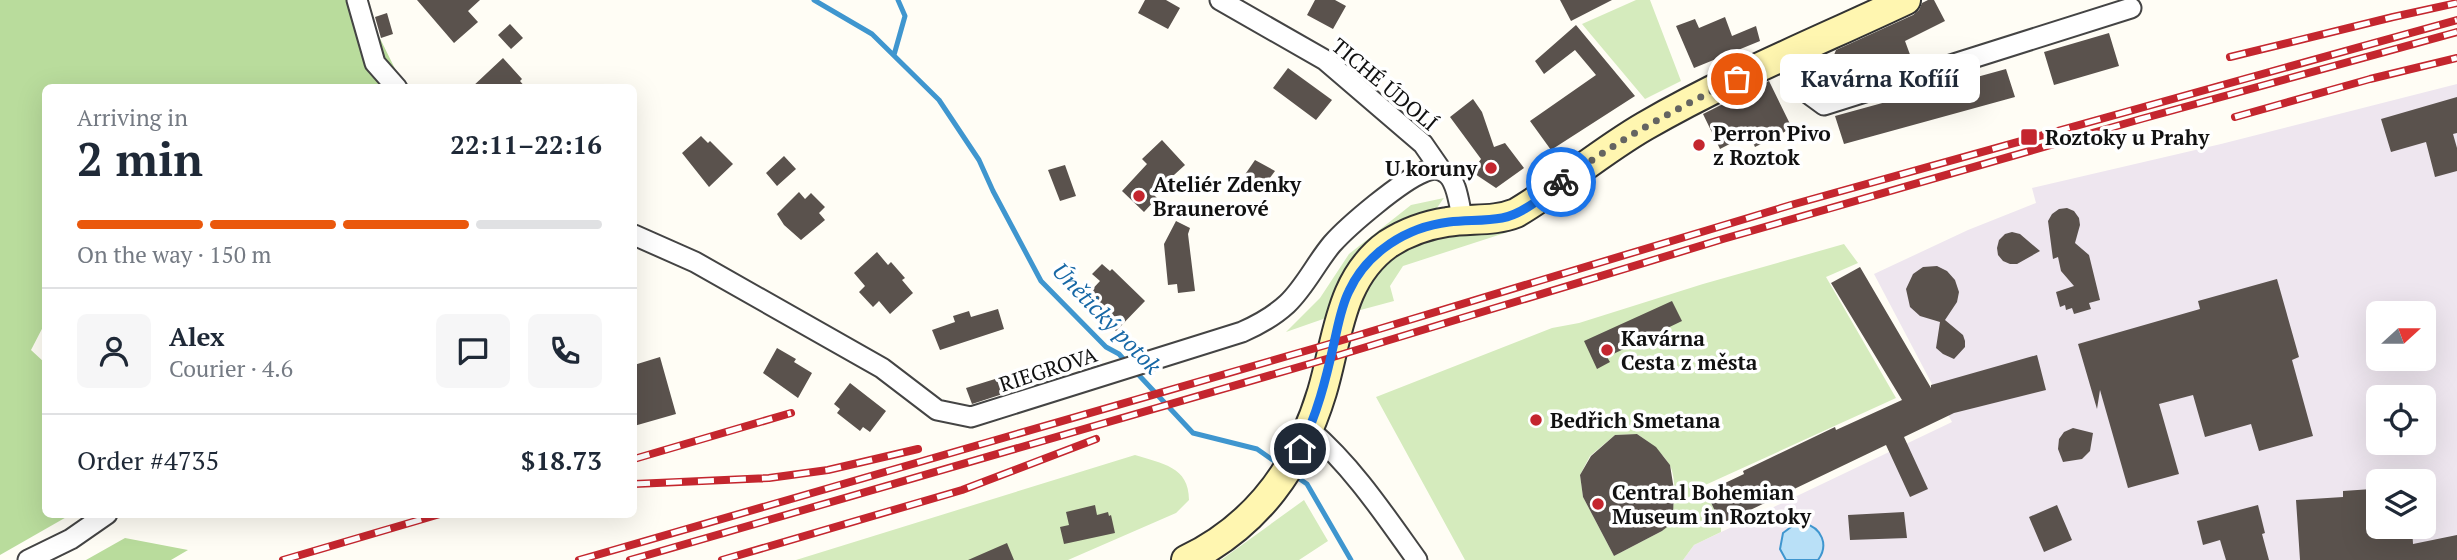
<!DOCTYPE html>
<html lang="en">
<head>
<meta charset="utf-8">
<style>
  body { margin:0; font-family:"PT Serif",serif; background:#f6f6f7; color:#1f2937; height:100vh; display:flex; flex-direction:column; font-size:26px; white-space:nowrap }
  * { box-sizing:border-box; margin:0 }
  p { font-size:23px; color:#747a83 }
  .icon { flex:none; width:38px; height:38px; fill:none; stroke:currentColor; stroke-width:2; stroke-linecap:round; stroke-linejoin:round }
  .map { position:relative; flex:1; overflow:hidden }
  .sheet { position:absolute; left:42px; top:84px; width:595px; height:434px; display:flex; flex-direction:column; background:#fff; border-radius:10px; box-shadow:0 7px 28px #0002 }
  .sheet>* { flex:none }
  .needle { width:46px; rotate:69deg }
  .tools { position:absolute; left:2366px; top:301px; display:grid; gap:14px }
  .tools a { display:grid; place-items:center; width:70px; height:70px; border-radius:10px; background:#fff; box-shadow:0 7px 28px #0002; font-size:35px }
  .pin { position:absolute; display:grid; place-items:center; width:60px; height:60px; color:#fff; margin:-30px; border:4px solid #fff; border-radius:50%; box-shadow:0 2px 7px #0007 }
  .courier { position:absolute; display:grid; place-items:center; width:70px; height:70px; margin:-35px; border:5px solid #1a73e8; border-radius:50%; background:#fff; color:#222; box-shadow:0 2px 9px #0007 }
  .bubble { position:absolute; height:49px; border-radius:10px; background:#fff; box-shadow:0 7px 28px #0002; font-size:23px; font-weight:700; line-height:49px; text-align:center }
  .overview em { font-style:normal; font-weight:700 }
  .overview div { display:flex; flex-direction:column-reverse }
  .overview { display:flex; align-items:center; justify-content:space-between; height:119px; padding:0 35px }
  h1 { font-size:46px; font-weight:700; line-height:52px }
  .bar { display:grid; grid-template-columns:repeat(4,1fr); gap:10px 7px; align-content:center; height:84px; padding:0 35px }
  .bar i { height:9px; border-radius:5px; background:#e0e1e3 }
  .bar .on { background:#ea580c }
  .bar p { grid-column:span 4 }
  .line { display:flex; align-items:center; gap:18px; padding:0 35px; border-top:2px solid #e0e1e3 }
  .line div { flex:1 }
  .round { display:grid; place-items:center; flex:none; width:74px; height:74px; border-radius:10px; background:#f6f6f7 }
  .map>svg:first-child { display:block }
</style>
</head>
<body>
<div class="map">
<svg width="2457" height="560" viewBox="0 0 2457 560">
  <rect width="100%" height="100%" fill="#fffdf5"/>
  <!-- industrial -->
  <path fill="#eee6ef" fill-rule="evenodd" d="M2457,84V560H1683L1694,545L1952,422L1874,274L1968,230L2036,203L2032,188L2221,144ZM2378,313H2424V359H2378ZM2378,397H2424V443H2378ZM2378,481H2424V527H2378Z"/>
  <!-- green -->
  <path fill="#d5ebbd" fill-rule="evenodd" d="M1636,0H1650L1681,81L1645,99L1582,24Z
    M1444,198C1441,201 1438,208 1434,211C1425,218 1409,219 1398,224C1356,242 1336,275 1326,318L1286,332L1320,298L1349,254L1411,205Z
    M1512,227L1514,230L1403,266L1390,286L1394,301L1353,312C1357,302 1361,292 1367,283C1399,232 1459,233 1512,227Z
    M1844,244L1858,263L1826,277L1896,398L1703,486L1721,524V532L1694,545L1683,560H1465L1376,397L1552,328L1579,323L1703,284ZM1637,434C1649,442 1661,451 1669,464C1678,478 1676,521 1662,531L1614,556L1583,497L1580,475L1590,456L1615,435Z
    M1135,455C1162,464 1189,466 1189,500L1176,513L1068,560H796Z
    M1304,500L1328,541L1299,560H1221Z"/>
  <!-- forest -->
  <path fill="#b9dc9c" d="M0,0H361L404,87L46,88L45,323L31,350L45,363L46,514L70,515L0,555Z
    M125,538L188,550L171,560H86Z"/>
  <!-- water -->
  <path fill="#b9e0f7" stroke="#3f96cf" stroke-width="2" d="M1804,523C1822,528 1829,545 1818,560H1786L1780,549L1783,533L1795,524Z"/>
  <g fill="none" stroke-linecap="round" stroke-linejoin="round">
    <!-- stream -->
    <path stroke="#3f96cf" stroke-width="5" d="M814,0L872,34L939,100L979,160L993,191L1041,281L1106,347L1119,354L1128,364
      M894,55L905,16L898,0
      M1135,371L1193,433L1257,449L1280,465
      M1294,475L1307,484L1351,560"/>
  </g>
  <!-- building -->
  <path fill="#5a524d" d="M417,0H480L468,11L478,22L454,43Z
    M1145,0H1166L1180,8L1168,29L1138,13Z
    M1315,0H1335L1346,6L1333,29L1307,15Z
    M1560,0H1612L1571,21Z
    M1928,0H1934L1945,21L1905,41L1912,60L1886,68L1883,62L1858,74L1854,66L1844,71L1830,65L1836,50L1913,15L1919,10L1922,3Z
    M387,13L393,34L381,38L375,17Z
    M1725,17L1732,36L1756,26L1760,41L1694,68L1676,26L1695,19L1699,28Z
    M510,24L523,38L511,49L498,35Z
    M1576,25L1635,96L1551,150L1530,121L1596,75L1575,50L1544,74L1535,61Z
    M2109,33L2119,66L2054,85L2044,52Z
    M503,58L522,79L520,81L526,88H471Z
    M1288,68L1332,100L1316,120L1273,88Z
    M2006,69L2015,97L1844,144L1835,116Z
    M1769,81L1792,128L1755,147L1749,134L1720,149L1703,114Z
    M2457,97V133L2453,134L2457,148V171L2435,177L2426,142L2391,152L2381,119Z
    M1473,99L1482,112L1494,147L1505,143L1524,168L1496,188L1472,172L1481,159L1450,117Z
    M701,136L708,143L710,141L733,164L709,187L682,153Z
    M1162,140L1185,165L1153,194L1157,198L1144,212L1122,191L1147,164L1142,159Z
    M784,156L796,169L777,186L766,173Z
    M1255,160L1275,171L1263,187L1244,176Z
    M1065,165L1076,196L1060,201L1048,170Z
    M799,192L805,199L811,193L825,207L819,213L825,220L801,240L784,225L777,214Z
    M2067,208L2074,211L2079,218L2080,225L2075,243L2089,255L2100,300L2089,303L2091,309L2074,314L2072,308L2066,310L2065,305L2060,307L2056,292L2074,286L2061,271L2058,257L2053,259L2048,221L2052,214L2059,209Z
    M1176,221L1190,228L1188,234L1195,291L1178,293L1177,284L1168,285L1164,244Z
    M2012,232L2020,234L2040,251L2017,264H2010L2003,261L1998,255L1997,248L1999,240L2005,234Z
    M877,252L888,265L891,262L905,278L902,280L913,293L890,314L879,301L873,307L859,292L865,286L854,273Z
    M1102,264L1110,271L1112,269L1145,301L1116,331L1103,318L1107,314L1087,295L1100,281L1092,274Z
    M1937,266L1947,271L1955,280L1959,292L1957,302L1945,320L1963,335L1965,341V347L1954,359L1943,354L1936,348L1940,322L1920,316L1910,307L1906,289L1913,274L1923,267Z
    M1860,267L1931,388V385L2037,355L2046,390L1954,413L1904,437L1928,489L1910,497L1886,445L1721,524L1706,492L1744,474L1743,471L1835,427L1836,430L1902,400L1831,283Z
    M2277,279L2299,357L2292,360L2313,436L2259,451L2251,424L2205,437L2193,395L2159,404L2179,474L2128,488L2100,390L2097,409L2078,344L2200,309L2198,301Z
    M1672,301L1682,321L1607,357L1610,362L1597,369L1584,341Z
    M998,309L1004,329L940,350L932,330L955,322L953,316L969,311L971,317Z
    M777,348L796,359L794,362L812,373L798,398L763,373Z
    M660,357L676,414L634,426V365Z
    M1008,375L1012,391L972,404L966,388Z
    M850,383L886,411L870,432L863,427L860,431L837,413L840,409L834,404Z
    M2073,428L2093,433L2090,451L2082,459L2063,462L2058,449L2059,439L2064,432Z
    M1637,434L1656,447L1670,465L1674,490L1673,516L1667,527L1662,531L1614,556L1583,497L1580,475L1591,456L1615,435Z
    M2372,489L2374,527H2412L2413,544L2457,535V560H2300L2296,500L2343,497V491Z
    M1095,505L1097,515L1108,512L1109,516L1111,515L1115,533L1064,544L1060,527L1069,525L1066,512Z
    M2057,505L2072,540L2044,552L2029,517Z
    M2258,505L2265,533L2262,534L2269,560H2226L2220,540L2203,545L2197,521Z
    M1904,512L1907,538L1850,540L1848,515Z
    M1007,543L1014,560H968Z"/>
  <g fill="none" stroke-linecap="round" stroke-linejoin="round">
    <!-- street casing -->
    <g stroke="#444" stroke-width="23">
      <path id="street" d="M357,0L375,63L397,88
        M1220,0L1325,60L1423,144L1441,170
        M1788,56L1798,86L1824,105L2131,8
        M634,235L695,262L882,368L937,410L971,417L1242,332C1258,325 1274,316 1287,304C1305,287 1316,263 1332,244C1349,225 1401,181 1424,172C1430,169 1438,168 1444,172C1458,179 1459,207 1463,221
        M1310,430C1353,467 1384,514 1417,560
        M28,560L71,539L107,514"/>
    </g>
    <!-- secondary casing -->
    <g stroke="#333" stroke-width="32">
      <path id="secondary" d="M1186,560C1257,526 1300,465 1322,392C1338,339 1339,279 1388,244C1405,233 1427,225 1447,222C1470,218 1494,222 1516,213C1560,187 1600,152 1645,126C1728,78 1819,41 1906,0"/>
    </g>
    <!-- street -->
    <use href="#street" stroke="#fff" stroke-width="19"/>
    <!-- secondary -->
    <use href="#secondary" stroke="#fff6b0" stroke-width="28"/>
    <!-- rail casing -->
    <g stroke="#c4262e" stroke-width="8">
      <path id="rail" d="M2230,57L2393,17L2457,3
        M2235,117L2370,79L2457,58
        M634,459L791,413
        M634,484L769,478L828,470L918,449
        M283,560L440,514
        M579,560L1326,345L1791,205L2457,20
        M630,560L1330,358L1723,239L2141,119L2457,32
        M722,560L962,490L1096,439"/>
    </g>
    <!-- rail -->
    <use href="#rail" stroke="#fff" stroke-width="5" stroke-dasharray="16" stroke-linecap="butt"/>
  </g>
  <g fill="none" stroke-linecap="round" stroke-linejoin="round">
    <!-- done -->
    <path stroke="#646461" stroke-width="7" stroke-dasharray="0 12.6" d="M1561,182C1616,141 1675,109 1737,79"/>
    <!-- route -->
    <path stroke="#1a73e8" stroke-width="9" d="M1300,449C1317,415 1326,379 1334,343C1338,326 1341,307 1349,291C1367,252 1407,227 1449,222C1467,220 1485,221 1502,218C1524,214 1544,195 1561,182"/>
  </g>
  <!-- markers -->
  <g fill="#c4262e" stroke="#fff" stroke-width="2.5">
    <rect x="2020" y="128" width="18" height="18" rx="3.5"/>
    <circle cx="1699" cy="145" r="7"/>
    <circle cx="1491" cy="168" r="7"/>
    <circle cx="1139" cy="196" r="7"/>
    <circle cx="1607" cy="350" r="7"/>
    <circle cx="1536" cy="420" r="7"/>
    <circle cx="1598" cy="504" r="7"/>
  </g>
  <g text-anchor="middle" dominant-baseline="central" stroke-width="7" stroke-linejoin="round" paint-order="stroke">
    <!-- street labels -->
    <g font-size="21" fill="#111" stroke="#fff">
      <text transform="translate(1385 84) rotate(40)">TICHÉ ÚDOLÍ</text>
      <text transform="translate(1048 369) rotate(-18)">RIEGROVA</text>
    </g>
    <!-- poi labels -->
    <g font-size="21" font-weight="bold" fill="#111" stroke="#fff" text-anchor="start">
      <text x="1713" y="133">Perron Pivo<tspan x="1713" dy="24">z Roztok</tspan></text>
      <text x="2045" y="137">Roztoky u Prahy</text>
      <text x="1477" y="168" text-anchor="end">U koruny</text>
      <text x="1153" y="184">Ateliér Zdenky<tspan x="1153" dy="24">Braunerové</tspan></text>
      <text x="1621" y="338">Kavárna<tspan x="1621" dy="24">Cesta z města</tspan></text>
      <text x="1550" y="420">Bedřich Smetana</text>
      <text x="1612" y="492">Central Bohemian<tspan x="1612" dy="24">Museum in Roztoky</tspan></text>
    </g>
    <!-- water labels -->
    <g font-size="23" font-style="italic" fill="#1768a6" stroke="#fff">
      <text transform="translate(1107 318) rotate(46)">Únětický potok</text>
    </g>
  </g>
</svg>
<div class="tools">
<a><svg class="needle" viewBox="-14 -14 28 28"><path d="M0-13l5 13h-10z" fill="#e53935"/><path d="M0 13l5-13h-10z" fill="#747a83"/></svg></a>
<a><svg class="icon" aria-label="locate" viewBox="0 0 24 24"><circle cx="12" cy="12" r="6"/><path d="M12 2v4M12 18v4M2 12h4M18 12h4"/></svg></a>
<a><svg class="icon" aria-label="layers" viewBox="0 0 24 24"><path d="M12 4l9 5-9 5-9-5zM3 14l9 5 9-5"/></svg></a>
</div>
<div class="pin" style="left:1737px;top:79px;background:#ea580c"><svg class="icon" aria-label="bag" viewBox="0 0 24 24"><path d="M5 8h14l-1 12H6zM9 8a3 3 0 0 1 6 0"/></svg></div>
<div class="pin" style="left:1300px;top:449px;background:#1f2937"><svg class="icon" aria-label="home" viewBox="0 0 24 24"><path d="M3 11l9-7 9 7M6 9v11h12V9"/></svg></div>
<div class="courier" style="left:1561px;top:182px"><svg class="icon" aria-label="bike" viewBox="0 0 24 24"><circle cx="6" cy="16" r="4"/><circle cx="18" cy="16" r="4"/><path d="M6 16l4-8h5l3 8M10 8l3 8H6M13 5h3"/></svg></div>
<div class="bubble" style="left:1780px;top:54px;width:200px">Kavárna Kofííí</div>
<section class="sheet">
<div class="overview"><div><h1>2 min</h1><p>Arriving in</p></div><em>22:11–22:16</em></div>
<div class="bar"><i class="on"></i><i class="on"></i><i class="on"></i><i></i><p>On the way · 150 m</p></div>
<div class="line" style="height:126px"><a class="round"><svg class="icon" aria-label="person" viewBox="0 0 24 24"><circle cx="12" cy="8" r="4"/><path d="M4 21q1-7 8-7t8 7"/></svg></a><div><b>Alex</b><p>Courier · 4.6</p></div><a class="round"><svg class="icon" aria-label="chat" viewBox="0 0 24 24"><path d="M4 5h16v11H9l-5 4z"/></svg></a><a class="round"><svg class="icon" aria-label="phone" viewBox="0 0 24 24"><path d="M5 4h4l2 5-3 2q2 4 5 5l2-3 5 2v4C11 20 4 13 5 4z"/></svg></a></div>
<div class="line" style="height:91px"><div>Order #4735</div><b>$18.73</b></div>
</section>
</div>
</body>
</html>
